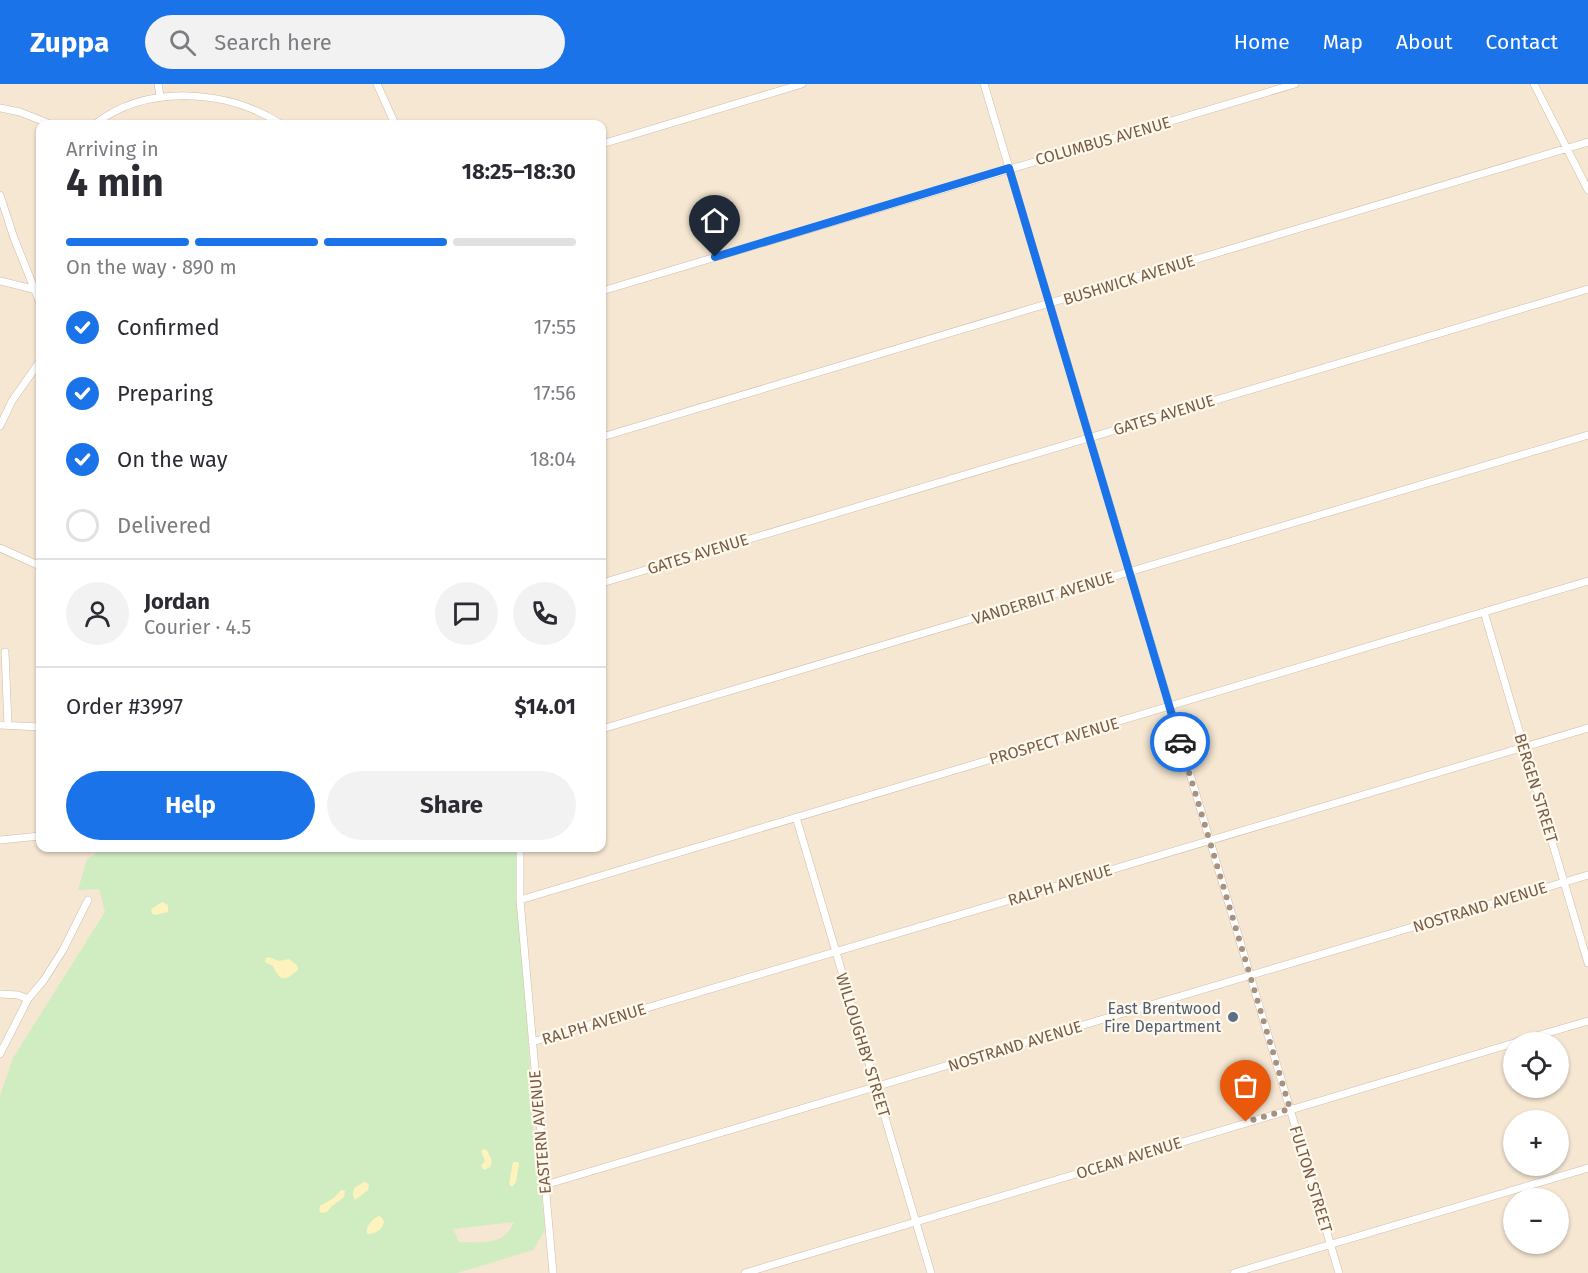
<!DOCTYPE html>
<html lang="en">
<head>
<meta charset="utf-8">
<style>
  body { margin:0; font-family:"Fira Sans",sans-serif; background:#f2f2f3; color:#2b2b33; height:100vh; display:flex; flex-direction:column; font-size:22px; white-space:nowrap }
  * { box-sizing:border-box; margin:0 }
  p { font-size:20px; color:#7c7c81 }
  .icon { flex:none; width:33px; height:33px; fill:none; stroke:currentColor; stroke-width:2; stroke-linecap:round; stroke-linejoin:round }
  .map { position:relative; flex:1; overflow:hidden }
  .details { position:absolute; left:36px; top:36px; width:570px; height:732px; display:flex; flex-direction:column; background:#fff; border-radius:12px; box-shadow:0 2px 4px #0004 }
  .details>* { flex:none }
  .tools { position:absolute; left:1503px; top:948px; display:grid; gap:12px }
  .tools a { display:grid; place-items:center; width:66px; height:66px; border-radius:50%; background:#fff; box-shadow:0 2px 4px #0004; font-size:30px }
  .pin { position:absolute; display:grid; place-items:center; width:51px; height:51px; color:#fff; margin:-62px -26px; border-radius:50% 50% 50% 0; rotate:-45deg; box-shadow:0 0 6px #0007 }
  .pin .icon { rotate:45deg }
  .courier { position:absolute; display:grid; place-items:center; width:60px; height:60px; margin:-30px; border:4px solid #1a73e8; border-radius:50%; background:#fff; color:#222; box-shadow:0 2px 8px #0007 }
  .head em { font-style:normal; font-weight:700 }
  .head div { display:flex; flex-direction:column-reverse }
  .head { display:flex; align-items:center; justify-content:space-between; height:102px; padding:0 30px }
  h1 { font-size:39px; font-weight:700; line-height:45px }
  .bar { display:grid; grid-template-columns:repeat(4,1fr); gap:9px 6px; align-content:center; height:72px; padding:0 30px }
  .bar i { height:8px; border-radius:4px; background:#e1e1e2 }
  .bar .current { background:#1a73e8 }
  .bar p { grid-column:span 4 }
  .line { display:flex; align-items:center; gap:15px; padding:0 30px; border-top:2px solid #e1e1e2 }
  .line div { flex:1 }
  .round { display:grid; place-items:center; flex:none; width:63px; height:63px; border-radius:32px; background:#f2f2f3 }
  ol { padding:0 30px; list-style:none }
  li { display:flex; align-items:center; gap:18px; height:66px }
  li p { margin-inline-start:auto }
  li .icon { padding:6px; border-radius:50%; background:#1a73e8; color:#fff; stroke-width:4 }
  li:last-child { color:#7c7c81 }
  li i { width:33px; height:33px; border:3px solid #e1e1e2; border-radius:50% }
  .cta { display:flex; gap:12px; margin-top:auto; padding:12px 30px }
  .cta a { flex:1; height:69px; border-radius:36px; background:#1a73e8; color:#fff; font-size:24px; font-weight:700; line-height:69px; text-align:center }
  .cta a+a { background:#f2f2f3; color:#2b2b33 }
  header { display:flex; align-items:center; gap:36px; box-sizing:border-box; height:84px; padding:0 30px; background:#1a73e8; color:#fff }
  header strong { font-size:28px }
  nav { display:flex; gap:33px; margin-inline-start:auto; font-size:21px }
  .search { width:420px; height:54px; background:#f2f2f3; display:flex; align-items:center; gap:15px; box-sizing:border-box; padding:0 21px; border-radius:33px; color:#7c7c81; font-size:22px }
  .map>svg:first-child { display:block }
</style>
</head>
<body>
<header>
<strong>Zuppa</strong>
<div class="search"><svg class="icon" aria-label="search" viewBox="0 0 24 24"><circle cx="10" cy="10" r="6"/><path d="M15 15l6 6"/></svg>Search here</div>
<nav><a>Home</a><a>Map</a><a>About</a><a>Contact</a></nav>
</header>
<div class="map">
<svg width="1588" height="1189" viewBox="0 0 1588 1189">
  <rect width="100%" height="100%" fill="#fdf5e4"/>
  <!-- residential -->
  <path fill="#f5e7d2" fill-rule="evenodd" d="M0,0H1588V1189H0ZM40,40H602V764H40ZM1514,958H1558V1004H1514ZM1514,1036H1558V1082H1514ZM1514,1114H1558V1160H1514Z"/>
  <!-- green -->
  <path fill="#d0ecc1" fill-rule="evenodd" d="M105,764H518L535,1081L538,1076L545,1146L533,1166L457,1189H0V1012L13,974L105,828L99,805L78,806L87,775ZM514,1138C504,1163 482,1158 459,1158L453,1145Z"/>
  <!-- sand -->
  <path fill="#fef3bd" d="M162,818L168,821V828L154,831L152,829L151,825Z
    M269,873L279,877L289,875L297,881L298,886C285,897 281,899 273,882L265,878L266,874Z
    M484,1065L487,1066L492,1077L490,1083L484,1086L481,1082L485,1077L481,1067Z
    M513,1078H518L519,1080L516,1098L512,1103L509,1100Z
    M364,1098L369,1100L368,1106L355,1116L353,1111L354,1104Z
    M341,1106L345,1107L344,1113L332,1122L327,1128L321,1129L319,1126L320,1122L334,1114Z
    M380,1132L384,1137C383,1145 376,1150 367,1150C365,1143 373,1133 380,1132Z"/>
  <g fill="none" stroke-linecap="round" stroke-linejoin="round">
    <!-- minor casing -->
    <g stroke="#cfbdaa" stroke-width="8">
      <path id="minor" d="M158,0L160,12
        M377,0L395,40
        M984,0L1339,1189
        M1534,0L1588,106
        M0,24L20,28L50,40
        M95,40C147,0 227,5 281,40
        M602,60L802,0
        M0,111L14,154L40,219
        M0,197L33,205
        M602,207L1295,0
        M0,342L12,317L40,277
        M602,353L1588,58
        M0,464L40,482
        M602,499L1588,205
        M1484,528L1588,879
        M5,568L8,641
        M0,641L40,643
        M602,645L1588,351
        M796,733L931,1189
        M0,756L40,752
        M520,764V816L553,1189
        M520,816L1588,497
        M0,910L18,911L28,915
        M532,958L1588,644
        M1516,958L1588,937
        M0,970L28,915L44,896L63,866L88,816
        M545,1101L1588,791
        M745,1189L1514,959
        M1234,1189L1588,1084"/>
    </g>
    <!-- minor -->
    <use href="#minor" stroke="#fff" stroke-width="7"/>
  </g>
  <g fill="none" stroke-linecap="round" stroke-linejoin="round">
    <!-- done -->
    <path stroke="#a6927f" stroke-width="6" stroke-dasharray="0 10.8" d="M1180,658L1290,1025L1246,1038"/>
    <!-- route -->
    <path stroke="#1a73e8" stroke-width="8" d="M715,173L1009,84L1180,658"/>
  </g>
  <!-- markers -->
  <circle fill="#5c6f8a" stroke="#fff8eb" stroke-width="2" cx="1233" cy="933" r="6"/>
  <g text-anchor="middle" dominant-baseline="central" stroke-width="4.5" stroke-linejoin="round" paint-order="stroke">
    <!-- street labels -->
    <g font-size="16" fill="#775c48" stroke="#fff8eb">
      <text transform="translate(1103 57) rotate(-16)">COLUMBUS AVENUE</text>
      <text transform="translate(1129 196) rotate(-17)">BUSHWICK AVENUE</text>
      <text transform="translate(1164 331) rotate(-17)">GATES AVENUE</text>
      <text transform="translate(698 470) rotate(-17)">GATES AVENUE</text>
      <text transform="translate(1043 514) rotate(-17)">VANDERBILT AVENUE</text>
      <text transform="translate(1054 657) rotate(-16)">PROSPECT AVENUE</text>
      <text transform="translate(1536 704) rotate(73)">BERGEN STREET</text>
      <text transform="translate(1060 801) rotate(-17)">RALPH AVENUE</text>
      <text transform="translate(1480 823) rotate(-17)">NOSTRAND AVENUE</text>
      <text transform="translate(594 940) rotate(-17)">RALPH AVENUE</text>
      <text transform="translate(863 961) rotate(73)">WILLOUGHBY STREET</text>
      <text transform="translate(1015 962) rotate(-17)">NOSTRAND AVENUE</text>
      <text transform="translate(540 1048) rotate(-95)">EASTERN AVENUE</text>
      <text transform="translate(1129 1074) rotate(-17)">OCEAN AVENUE</text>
      <text transform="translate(1311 1095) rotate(73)">FULTON STREET</text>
    </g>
    <!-- service labels -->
    <g font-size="16" fill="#4e5e75" stroke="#fff8eb" text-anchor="end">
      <text x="1221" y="924">East Brentwood<tspan x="1221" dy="18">Fire Department</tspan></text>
    </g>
  </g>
</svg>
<div class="tools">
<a><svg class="icon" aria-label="locate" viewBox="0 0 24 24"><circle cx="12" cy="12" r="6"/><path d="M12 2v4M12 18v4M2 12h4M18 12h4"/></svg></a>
<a>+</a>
<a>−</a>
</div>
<div class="pin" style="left:1246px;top:1038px;background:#ea580c"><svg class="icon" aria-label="bag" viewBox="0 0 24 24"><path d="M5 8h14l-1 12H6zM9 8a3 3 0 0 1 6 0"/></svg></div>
<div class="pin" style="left:715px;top:173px;background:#1f2937"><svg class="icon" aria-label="home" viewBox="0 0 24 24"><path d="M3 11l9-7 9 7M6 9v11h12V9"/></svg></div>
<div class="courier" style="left:1180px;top:658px"><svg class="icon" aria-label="car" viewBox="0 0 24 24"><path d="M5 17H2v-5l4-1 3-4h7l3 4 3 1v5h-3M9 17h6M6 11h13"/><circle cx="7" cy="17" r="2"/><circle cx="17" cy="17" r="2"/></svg></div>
<section class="details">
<div class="head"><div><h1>4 min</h1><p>Arriving in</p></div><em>18:25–18:30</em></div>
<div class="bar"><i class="current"></i><i class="current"></i><i class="current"></i><i></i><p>On the way · 890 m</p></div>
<ol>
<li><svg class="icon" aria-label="check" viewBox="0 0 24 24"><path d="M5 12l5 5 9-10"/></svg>Confirmed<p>17:55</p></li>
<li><svg class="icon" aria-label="check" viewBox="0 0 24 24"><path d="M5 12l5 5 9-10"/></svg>Preparing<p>17:56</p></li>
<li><svg class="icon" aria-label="check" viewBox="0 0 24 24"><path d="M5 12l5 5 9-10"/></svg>On the way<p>18:04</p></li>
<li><i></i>Delivered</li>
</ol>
<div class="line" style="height:108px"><a class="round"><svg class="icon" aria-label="person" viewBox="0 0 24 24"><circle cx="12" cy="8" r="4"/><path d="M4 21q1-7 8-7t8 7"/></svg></a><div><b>Jordan</b><p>Courier · 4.5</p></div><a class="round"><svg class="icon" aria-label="chat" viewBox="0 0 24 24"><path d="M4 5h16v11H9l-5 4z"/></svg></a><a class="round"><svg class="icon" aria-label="phone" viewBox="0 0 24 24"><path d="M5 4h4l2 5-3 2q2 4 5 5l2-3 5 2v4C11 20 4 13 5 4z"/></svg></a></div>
<div class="line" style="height:78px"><div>Order #3997</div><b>$14.01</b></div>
<div class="cta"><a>Help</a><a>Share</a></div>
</section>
</div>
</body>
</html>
